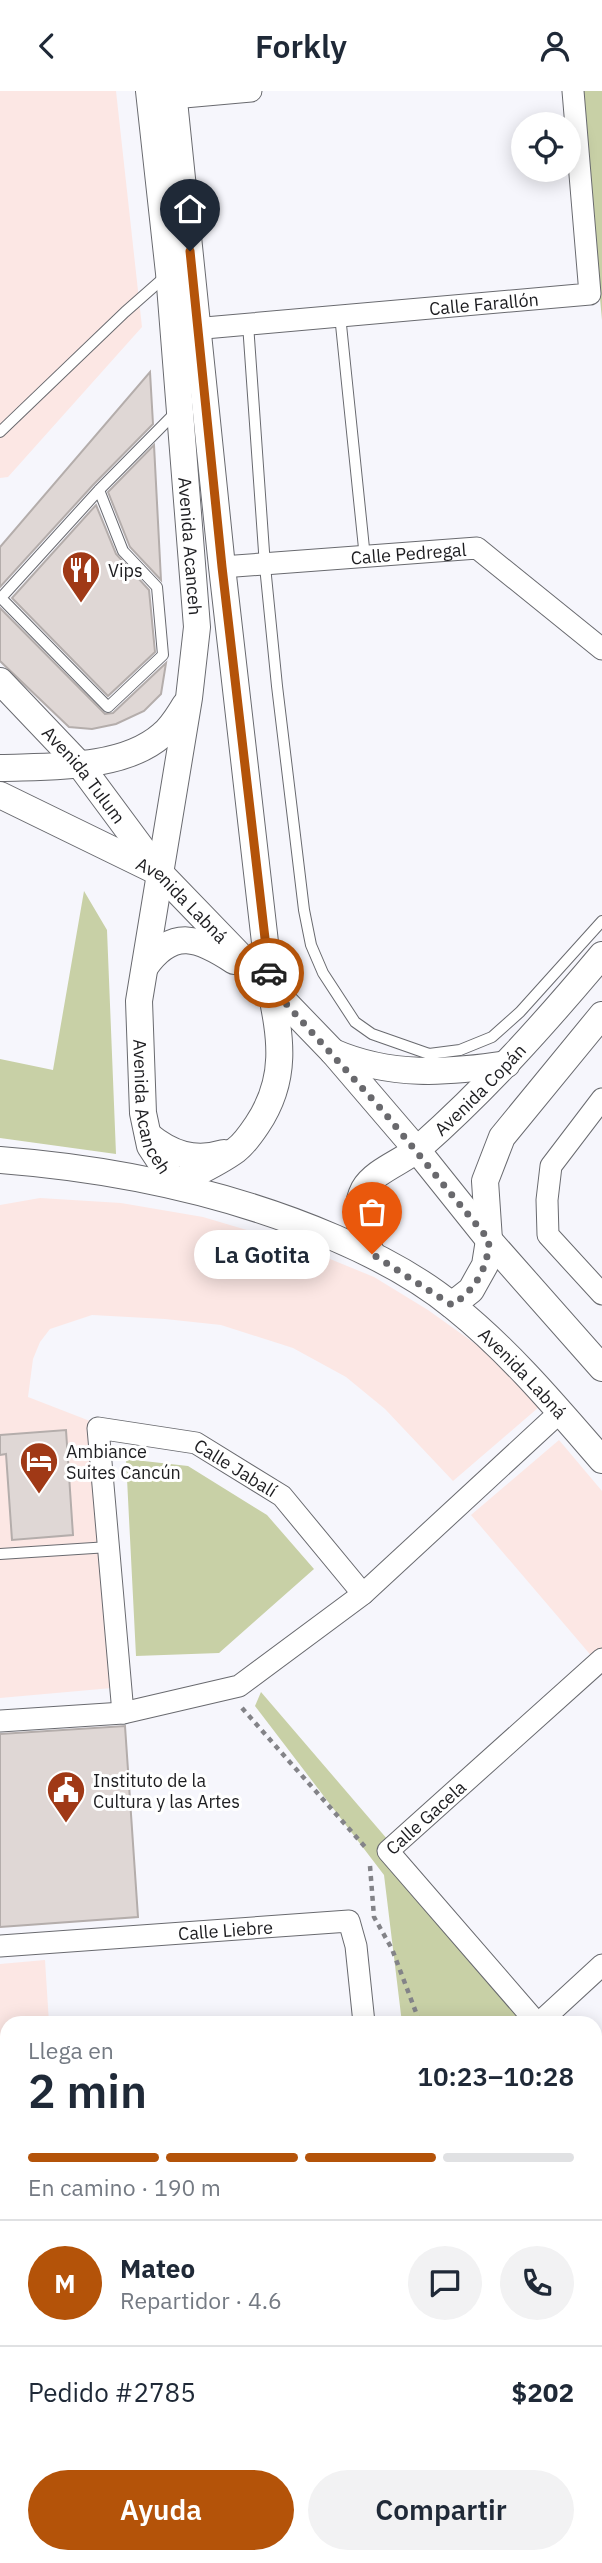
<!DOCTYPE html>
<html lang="es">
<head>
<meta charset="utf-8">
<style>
  body { margin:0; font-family:"IBM Plex Sans",sans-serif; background:#f2f2f3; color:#1f2937; height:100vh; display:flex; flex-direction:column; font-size:26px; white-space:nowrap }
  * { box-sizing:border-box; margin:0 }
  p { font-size:23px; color:#747a83 }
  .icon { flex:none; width:38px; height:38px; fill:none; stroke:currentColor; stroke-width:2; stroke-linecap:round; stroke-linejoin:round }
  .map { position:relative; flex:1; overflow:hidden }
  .drawer { position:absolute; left:0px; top:1925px; width:602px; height:548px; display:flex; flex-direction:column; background:#fff; border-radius:21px 21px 0 0; box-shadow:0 4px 18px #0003 }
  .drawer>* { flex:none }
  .controls { position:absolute; left:511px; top:21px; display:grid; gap:14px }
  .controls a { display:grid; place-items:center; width:70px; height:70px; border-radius:50%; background:#fff; box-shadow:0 4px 18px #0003; font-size:35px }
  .pin { position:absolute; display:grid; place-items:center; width:60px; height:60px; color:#fff; margin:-72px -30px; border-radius:50% 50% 50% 0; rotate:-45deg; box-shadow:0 0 7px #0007 }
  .pin .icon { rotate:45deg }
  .courier { position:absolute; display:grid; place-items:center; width:70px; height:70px; margin:-35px; border:5px solid #b45309; border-radius:50%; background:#fff; color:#222; box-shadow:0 2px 9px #0007 }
  .bubble { position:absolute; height:49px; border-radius:24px; background:#fff; box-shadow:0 4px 18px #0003; font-size:23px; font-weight:600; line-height:49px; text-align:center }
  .head em { font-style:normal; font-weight:600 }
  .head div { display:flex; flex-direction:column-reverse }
  .head { display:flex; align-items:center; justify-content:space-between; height:119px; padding:0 28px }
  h1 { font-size:46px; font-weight:600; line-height:52px }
  .bar { display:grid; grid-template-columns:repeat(4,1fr); gap:10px 7px; align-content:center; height:84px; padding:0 28px }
  .bar i { height:9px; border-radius:5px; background:#e0e1e3 }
  .bar .current { background:#b45309 }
  .bar p { grid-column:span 4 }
  .line { display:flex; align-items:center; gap:18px; padding:0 28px; border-top:2px solid #e0e1e3 }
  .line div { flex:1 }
  .round { display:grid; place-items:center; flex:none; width:74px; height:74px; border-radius:37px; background:#f2f2f3 }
  .action { display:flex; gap:14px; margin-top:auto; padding:14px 28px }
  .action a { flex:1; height:80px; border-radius:42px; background:#b45309; color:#fff; font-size:28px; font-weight:600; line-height:80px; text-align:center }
  .action a+a { background:#f2f2f3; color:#1f2937 }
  header { display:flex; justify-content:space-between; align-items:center; height:91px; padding:0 28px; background:#fff; font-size:32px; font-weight:600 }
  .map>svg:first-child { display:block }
</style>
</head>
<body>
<header><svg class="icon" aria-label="back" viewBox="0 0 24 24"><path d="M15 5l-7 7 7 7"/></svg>Forkly<svg class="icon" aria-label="person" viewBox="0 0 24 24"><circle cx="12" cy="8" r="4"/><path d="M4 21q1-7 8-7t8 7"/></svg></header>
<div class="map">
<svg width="602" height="2472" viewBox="0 0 602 2472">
  <rect width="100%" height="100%" fill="#f6f6fc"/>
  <!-- commercial -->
  <path fill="#fce7e4" d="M0,0H116L142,236L8,386L0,387Z
    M40,1107L121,1112L203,1126L291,1152L374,1186L428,1219L484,1259L539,1316L453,1390L385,1318L346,1286L293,1257L221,1234L165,1228L92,1224L50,1238L40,1251L33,1268L28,1306L90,1330L98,1451L0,1460V1114Z
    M559,1349L602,1400V1561L594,1568L471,1424Z
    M100,1459L112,1597L0,1607V1468Z
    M45,1869L49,1932H7V2061L0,2062V1873Z
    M7,2093V2290L0,2291V2094Z
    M7,2324V2466H171L172,2472H0V2325Z"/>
  <!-- green -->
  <path fill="#c8d0a6" d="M581,0H602V229Z
    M84,800L107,839L116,1063L0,1047V968L53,979Z
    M126,1368L188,1375L267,1424L314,1478L219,1562L136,1565Z
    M261,1601L545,1932H402L384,1784L255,1615Z
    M595,2075L602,2083V2472H469V2466H595Z"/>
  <!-- building -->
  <path fill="#dfd7d5" stroke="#b4adab" stroke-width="2" d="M150,281L153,333L93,394L0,496V456Z
    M154,354L161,489L130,456L108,401Z
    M96,414L116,463L149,499L155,561L108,605L12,507Z
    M0,517L105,623L113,622L166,572L161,603L144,620L116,633L92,638L69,636L0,570Z
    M66,1339L73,1444L12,1449L6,1363L0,1364V1344Z
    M125,1635L138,1826L0,1836V1643Z"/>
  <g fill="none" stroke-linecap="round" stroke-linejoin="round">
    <!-- service casing -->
    <g stroke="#696a6f" stroke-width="12">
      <path id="service" d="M340,224L365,467
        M248,233L265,475L277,595L304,819L311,854L323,882L355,931L372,943L429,963L460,959L492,946L520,921L602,830
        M0,341L125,221L167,184
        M1,507L108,616L163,564L157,496L123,460L99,399
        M0,508L99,399L177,320
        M0,1463L109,1456"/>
    </g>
    <!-- minor casing -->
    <g stroke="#696a6f" stroke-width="23">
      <g id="minor">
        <path d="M173,7L251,0"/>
        <path id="s1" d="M182,239L590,203L573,0"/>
        <path id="s2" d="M222,476L477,457L602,558"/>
        <path d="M602,1008L551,1075L547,1109L548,1144L602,1203"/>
        <path id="s3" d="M123,1622L98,1337L196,1352L282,1405L363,1503"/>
        <path d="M0,1630L123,1622L239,1595L363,1503L560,1321"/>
        <path id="s4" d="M0,1855L349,1830L356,1855L364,1932"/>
        <path id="s5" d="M537,1932L388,1760L602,1568"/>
        <path d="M539,1932L602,1874"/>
        <path d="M0,2078L7,2077"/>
        <path d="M0,2309L7,2308"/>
        <path d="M437,2466L438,2472"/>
      </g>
    </g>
    <!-- tertiary casing -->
    <g stroke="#696a6f" stroke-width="28">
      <g id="tertiary">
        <path id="s6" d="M149,0L169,182L197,536L189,607L139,910L143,1022L150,1055L175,1093"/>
        <path d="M173,0L222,476L270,895C281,947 288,988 257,1034C251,1043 244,1053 236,1059C217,1073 195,1082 175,1093"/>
        <path id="s7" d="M0,590L80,674L157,778"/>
        <path d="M0,677C49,675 122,679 162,644C172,636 178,625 185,614"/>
        <path id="s8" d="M0,704L160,782L333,961L417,1059L489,1149L602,1277"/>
        <path d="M145,876C173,836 199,847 234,870"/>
        <path d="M333,961C390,986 447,982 507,973"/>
        <path d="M148,1044C171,1063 194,1071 224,1062"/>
        <path id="s9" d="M0,1069C116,1078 228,1101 335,1147C377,1165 419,1187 454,1216C509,1260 556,1316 602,1369"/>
        <path id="s10" d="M372,1163C362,1143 352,1121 364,1098C374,1080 404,1070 419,1057C486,998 545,932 602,864"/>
        <path d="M452,1214L471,1199L485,1174L489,1149L485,1090L502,1046L602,924"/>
      </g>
    </g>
    <!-- path -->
    <path stroke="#838388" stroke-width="4.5" stroke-dasharray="5 5" stroke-linecap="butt" d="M242,1617L366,1757
      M370,1775L374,1826L392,1858L420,1932
      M595,2272L602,2288
      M595,2457L602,2453
      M588,2466L593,2472
      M577,2472L582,2466"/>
    <!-- service -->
    <use href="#service" stroke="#fff" stroke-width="10"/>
    <!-- minor -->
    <use href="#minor" stroke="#fff" stroke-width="21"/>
    <!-- tertiary -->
    <use href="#tertiary" stroke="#fff" stroke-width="26"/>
  </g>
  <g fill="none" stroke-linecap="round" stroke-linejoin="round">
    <!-- done -->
    <path stroke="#69696d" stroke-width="7" stroke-dasharray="0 12.6" d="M269,882L270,895L383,1020L489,1149C488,1177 476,1198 452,1214L372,1163"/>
    <!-- route -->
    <path stroke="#b45309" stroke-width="9" d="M190,160L222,476L269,882"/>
  </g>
  <!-- icons -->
  <defs>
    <g id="restaurant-pin" transform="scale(2.0125)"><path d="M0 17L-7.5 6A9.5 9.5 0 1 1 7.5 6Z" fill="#a03916" stroke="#fff"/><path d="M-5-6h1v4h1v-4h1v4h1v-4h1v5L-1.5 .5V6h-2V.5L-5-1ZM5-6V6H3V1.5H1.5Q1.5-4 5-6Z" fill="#fff"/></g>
    <g id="hotel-pin" transform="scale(2.0125)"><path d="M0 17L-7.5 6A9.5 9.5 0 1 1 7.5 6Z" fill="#a03916" stroke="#fff"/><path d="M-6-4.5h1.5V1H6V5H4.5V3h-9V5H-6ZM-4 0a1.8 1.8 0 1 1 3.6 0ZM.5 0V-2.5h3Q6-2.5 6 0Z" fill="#fff"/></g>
    <g id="civic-pin" transform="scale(2.0125)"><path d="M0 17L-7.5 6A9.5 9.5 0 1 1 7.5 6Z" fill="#a03916" stroke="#fff"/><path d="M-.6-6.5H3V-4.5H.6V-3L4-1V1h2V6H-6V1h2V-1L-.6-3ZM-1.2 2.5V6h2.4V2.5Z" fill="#fff"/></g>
  </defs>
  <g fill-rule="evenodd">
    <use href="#restaurant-pin" x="81" y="479"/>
    <use href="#hotel-pin" x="39" y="1370"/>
    <use href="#civic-pin" x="66" y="1699"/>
  </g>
  <g text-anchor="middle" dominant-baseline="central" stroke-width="6" stroke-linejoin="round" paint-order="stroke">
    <!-- street labels -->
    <g font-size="18" fill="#1d1d20" stroke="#fff">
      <text stroke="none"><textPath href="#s1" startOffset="303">Calle Farallón</textPath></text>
      <text stroke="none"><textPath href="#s6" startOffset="457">Avenida Acanceh</textPath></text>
      <text stroke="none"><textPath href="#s2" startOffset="187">Calle Pedregal</textPath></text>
      <text stroke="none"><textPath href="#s7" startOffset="126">Avenida Tulum</textPath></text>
      <text stroke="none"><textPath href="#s8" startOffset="212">Avenida Labná</textPath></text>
      <text stroke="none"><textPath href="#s10" startOffset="222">Avenida Copán</textPath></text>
      <text stroke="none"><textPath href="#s6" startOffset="1024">Avenida Acanceh</textPath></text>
      <text stroke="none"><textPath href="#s9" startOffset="579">Avenida Labná</textPath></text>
      <text stroke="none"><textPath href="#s3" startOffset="432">Calle Jabalí</textPath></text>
      <text stroke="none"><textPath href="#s5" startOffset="278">Calle Gacela</textPath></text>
      <text stroke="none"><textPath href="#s4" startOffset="226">Calle Liebre</textPath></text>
    </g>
    <!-- poi labels -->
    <g font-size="18" fill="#1d1d20" stroke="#fff" text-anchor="start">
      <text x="108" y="479">Vips</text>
      <text x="66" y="1360">Ambiance<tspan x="66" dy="21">Suites Cancún</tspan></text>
      <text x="93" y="1689">Instituto de la<tspan x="93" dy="21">Cultura y las Artes</tspan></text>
    </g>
  </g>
</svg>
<div class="controls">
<a><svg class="icon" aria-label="locate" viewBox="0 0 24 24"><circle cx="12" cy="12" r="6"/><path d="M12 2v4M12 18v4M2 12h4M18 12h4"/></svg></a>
</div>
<div class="pin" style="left:372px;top:1163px;background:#ea580c"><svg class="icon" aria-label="bag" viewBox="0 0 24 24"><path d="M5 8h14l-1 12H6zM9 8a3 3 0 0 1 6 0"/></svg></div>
<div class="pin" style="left:190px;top:160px;background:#1f2937"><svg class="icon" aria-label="home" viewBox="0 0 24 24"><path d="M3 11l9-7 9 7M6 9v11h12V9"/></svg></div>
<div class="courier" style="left:269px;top:882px"><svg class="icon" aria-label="car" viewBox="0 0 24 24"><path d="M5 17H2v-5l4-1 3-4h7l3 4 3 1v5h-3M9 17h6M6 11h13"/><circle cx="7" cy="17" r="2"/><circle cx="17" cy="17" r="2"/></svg></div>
<div class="bubble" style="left:194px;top:1139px;width:136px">La Gotita</div>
<section class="drawer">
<div class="head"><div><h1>2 min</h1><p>Llega en</p></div><em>10:23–10:28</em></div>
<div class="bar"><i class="current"></i><i class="current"></i><i class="current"></i><i></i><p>En camino · 190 m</p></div>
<div class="line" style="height:126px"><b class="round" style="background:#b45309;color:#fff">M</b><div><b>Mateo</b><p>Repartidor · 4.6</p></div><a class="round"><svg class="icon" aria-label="chat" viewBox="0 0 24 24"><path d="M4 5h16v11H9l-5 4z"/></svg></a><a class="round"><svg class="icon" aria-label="phone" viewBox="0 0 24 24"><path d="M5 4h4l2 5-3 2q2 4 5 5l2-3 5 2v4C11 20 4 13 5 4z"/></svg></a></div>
<div class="line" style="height:91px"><div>Pedido #2785</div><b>$202</b></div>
<div class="action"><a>Ayuda</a><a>Compartir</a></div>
</section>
</div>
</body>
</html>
